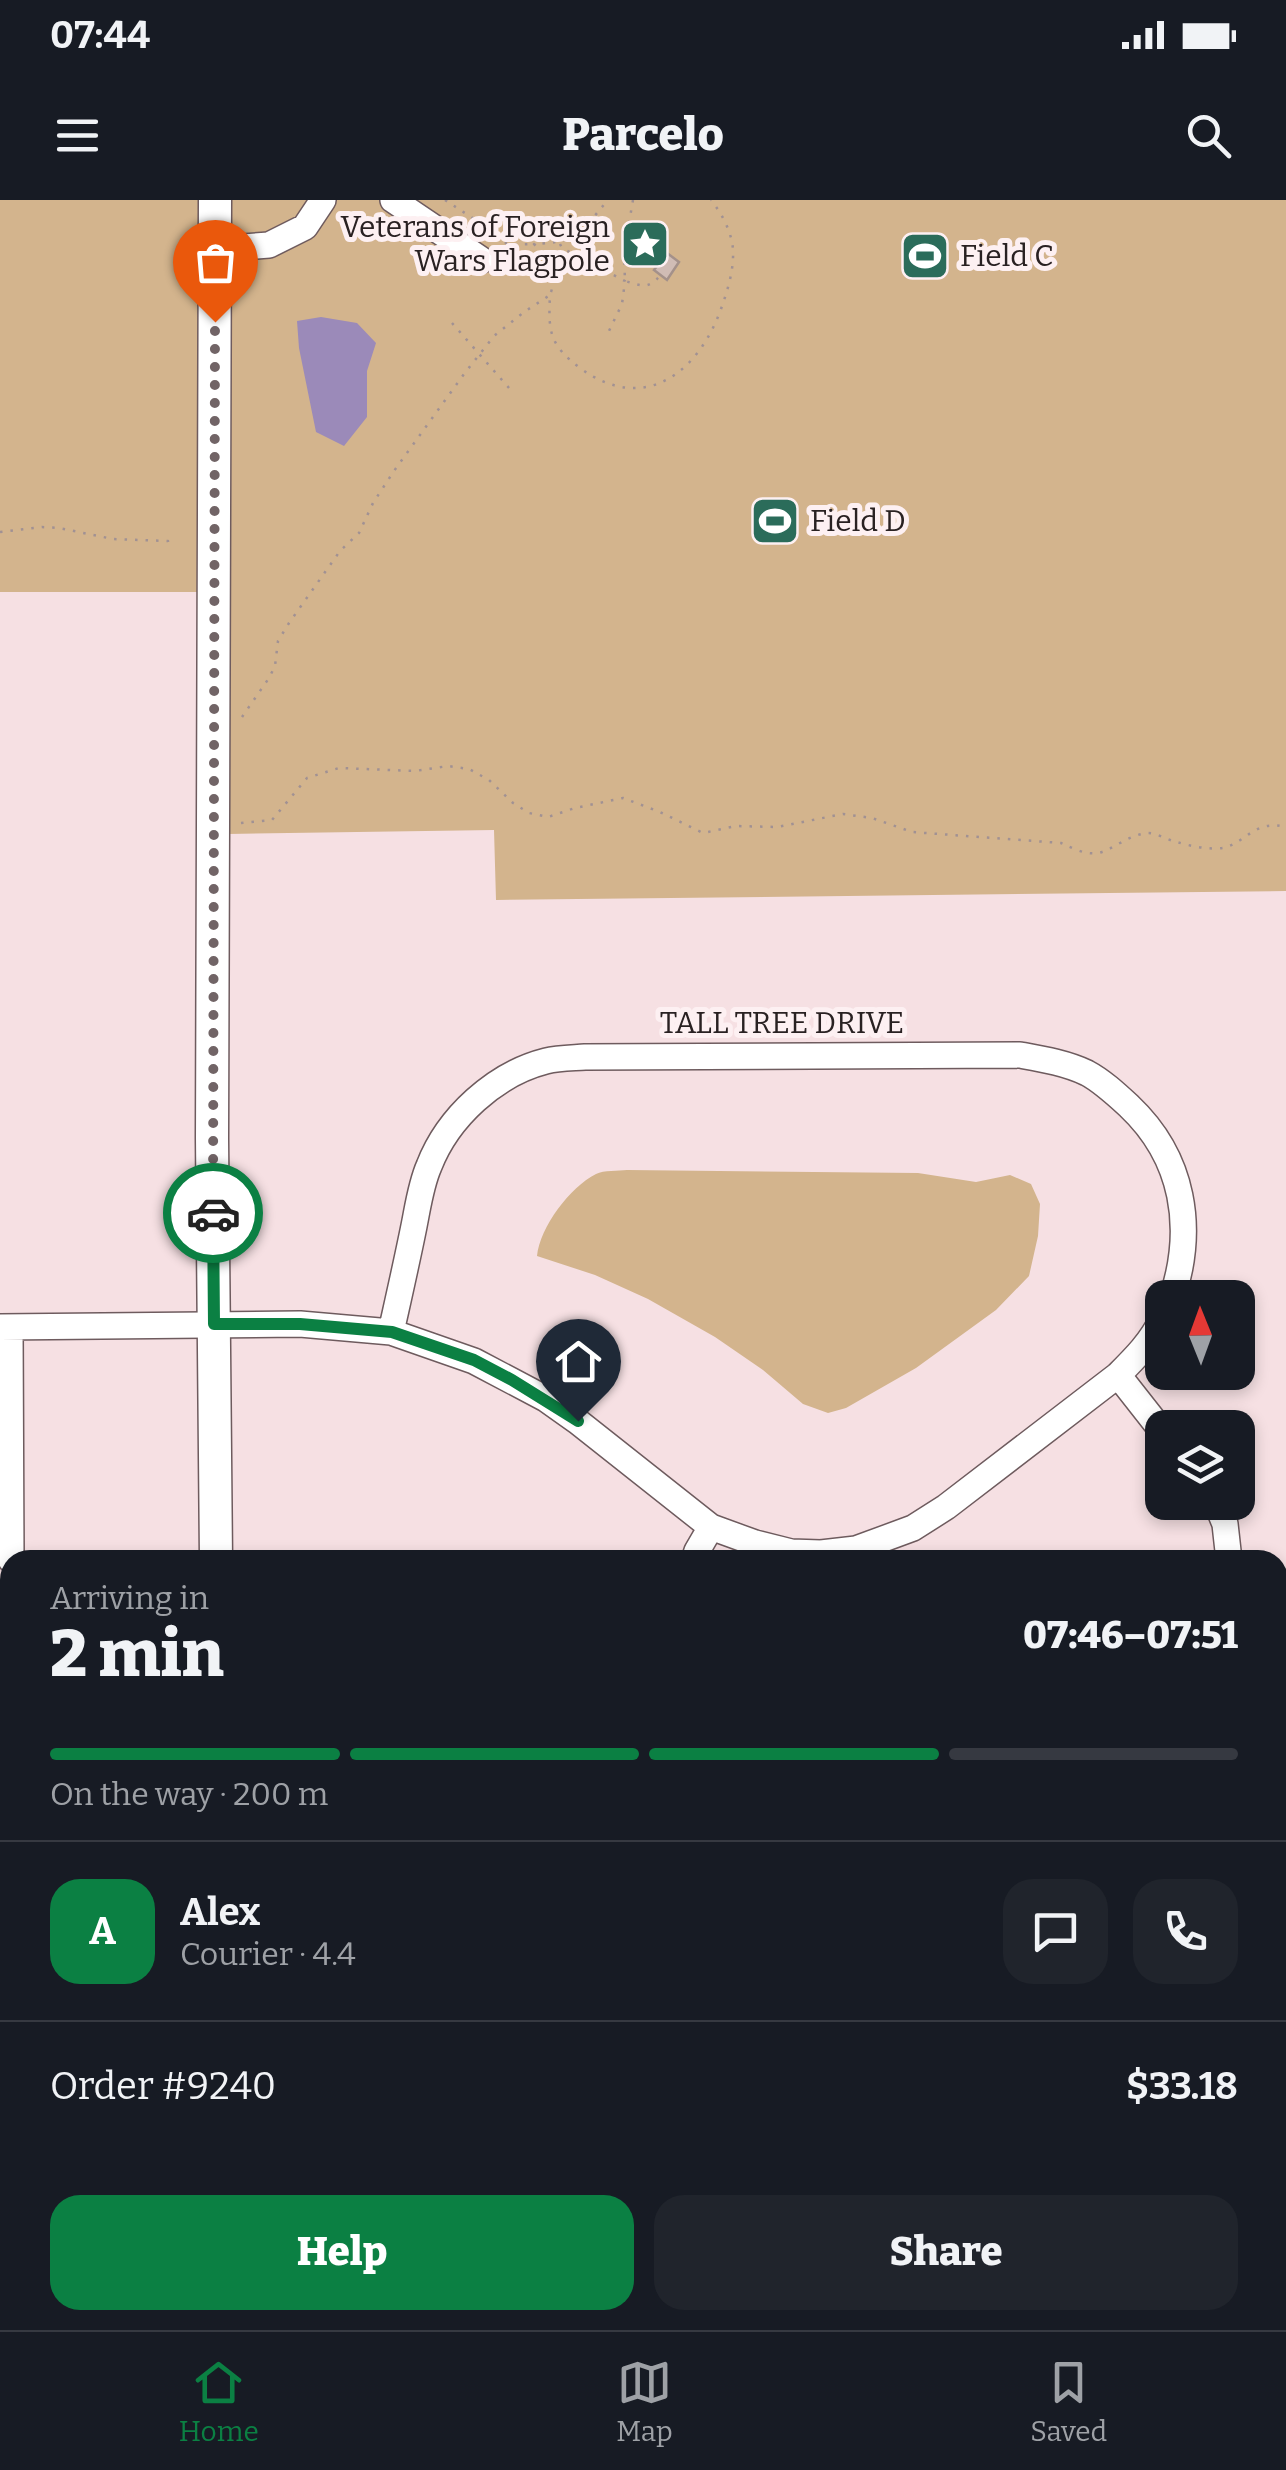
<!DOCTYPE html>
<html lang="en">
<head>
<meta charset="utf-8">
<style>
  body { margin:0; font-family:Bitter,serif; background:#20242c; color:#f1f3f6; height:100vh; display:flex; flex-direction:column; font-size:38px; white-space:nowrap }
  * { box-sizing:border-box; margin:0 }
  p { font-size:32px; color:#9ea1a6 }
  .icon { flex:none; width:55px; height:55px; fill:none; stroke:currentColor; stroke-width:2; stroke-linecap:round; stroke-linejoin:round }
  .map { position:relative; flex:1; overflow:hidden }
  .sheet { position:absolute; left:0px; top:1350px; width:1288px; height:780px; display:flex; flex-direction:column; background:#171b24; border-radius:30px 30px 0 0; box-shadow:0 5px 15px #0003 }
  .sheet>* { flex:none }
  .needle { width:65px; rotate:359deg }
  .buttons { position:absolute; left:1145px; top:1080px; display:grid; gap:20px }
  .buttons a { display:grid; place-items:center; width:110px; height:110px; border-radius:20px; background:#171b24; box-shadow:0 5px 15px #0003; font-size:50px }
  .pin { position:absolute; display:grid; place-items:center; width:85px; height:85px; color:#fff; margin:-102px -42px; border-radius:50% 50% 50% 0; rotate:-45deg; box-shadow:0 0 10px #0007 }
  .pin .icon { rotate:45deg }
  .courier { position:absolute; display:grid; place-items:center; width:100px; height:100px; margin:-50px; border:8px solid #0b8043; border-radius:50%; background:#fff; color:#222; box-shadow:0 2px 12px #0007 }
  .overview em { font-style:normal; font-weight:800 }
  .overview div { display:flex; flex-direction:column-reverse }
  .overview { display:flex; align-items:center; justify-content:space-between; height:170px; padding:0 50px }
  h1 { font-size:65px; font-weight:800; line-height:75px }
  .bar { display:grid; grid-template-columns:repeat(4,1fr); gap:15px 10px; align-content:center; height:120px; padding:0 50px }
  .bar i { height:12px; border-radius:8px; background:#363941 }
  .bar .selected { background:#0b8043 }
  .bar p { grid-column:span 4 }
  .line { display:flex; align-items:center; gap:25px; padding:0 50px; border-top:2px solid #363941 }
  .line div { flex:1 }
  .round { display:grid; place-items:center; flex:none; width:105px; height:105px; border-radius:30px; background:#20242c }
  .button { display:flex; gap:20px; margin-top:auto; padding:20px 50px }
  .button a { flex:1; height:115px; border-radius:30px; background:#0b8043; color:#fff; font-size:40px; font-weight:800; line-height:115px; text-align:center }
  .button a+a { background:#20242c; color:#f1f3f6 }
  .status { display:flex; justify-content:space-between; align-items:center; height:70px; padding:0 50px; background:#171b24; direction:ltr }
  .status svg { height:28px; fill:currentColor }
  header { display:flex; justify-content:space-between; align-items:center; height:130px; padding:0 50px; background:#171b24; font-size:45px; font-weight:800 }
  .tab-bar { display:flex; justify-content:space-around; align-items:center; height:140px; border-top:2px solid #363941; background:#171b24; font-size:28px; color:#9ea1a6 }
  .tab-bar a { display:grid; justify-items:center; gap:5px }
  .tab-bar .selected { color:#0b8043 }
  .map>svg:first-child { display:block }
</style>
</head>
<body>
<div class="status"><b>07:44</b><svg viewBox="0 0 49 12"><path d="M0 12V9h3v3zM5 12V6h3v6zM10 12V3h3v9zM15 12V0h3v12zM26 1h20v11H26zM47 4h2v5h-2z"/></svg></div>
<header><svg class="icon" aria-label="menu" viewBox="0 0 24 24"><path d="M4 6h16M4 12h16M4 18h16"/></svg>Parcelo<svg class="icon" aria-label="search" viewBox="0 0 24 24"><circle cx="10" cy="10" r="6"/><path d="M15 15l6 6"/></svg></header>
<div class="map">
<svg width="1286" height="2130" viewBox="0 0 1286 2130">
  <rect width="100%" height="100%" fill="#f6e0e3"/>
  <!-- green -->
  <path fill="#d3b48d" d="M0,0H201V392H0Z
    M228,0H1286V691L496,700L494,630L228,634Z
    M627,970L918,973L976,982L1010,975L1031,984L1040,1004L1038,1036L1029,1076L996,1110L916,1168L846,1208L828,1213L803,1204L763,1170L715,1137L648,1099L595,1075L537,1056C540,1027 570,987 596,974C604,970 618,971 627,970Z"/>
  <!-- water -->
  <path fill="#9b8ab9" d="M321,117L357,123L376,143L367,171V217L344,246L316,232L299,148L297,121Z"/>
  <!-- building -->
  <path fill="#d0bcb5" stroke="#a4918a" stroke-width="2.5" d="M667,53L679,62L667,80L654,70Z"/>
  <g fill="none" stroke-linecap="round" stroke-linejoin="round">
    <!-- minor casing -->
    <g stroke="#6e5b5e" stroke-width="28">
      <path id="minor" d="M393,0L482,60
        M215,49L269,45L305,27L323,0
        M0,1127L300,1124L391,1132L474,1161L546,1199L577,1221L711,1327L755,1343L791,1352L821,1353L856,1349L913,1328L946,1307L1118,1175C1135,1158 1152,1141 1162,1119
        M10,1127L11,1360
        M391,1132C399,1096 407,1061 414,1026C418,1006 421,984 429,966C448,917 495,874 546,861C558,858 572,858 585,857L1020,855C1042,859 1066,863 1087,873C1102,881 1116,894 1129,906C1184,958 1195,1028 1172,1098
        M1118,1175L1162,1231
        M1216,1302L1225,1324L1229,1360
        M694,1360L697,1351L711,1327
        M0,1624L10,1594
        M1278,1959L1286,1963
        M0,1967H10
        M306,2130L308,2120"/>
    </g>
    <!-- major casing -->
    <g stroke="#6e5b5e" stroke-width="35">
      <path id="major" d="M215,0L212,938L216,1360
        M220,2120V2130"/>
    </g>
    <!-- path -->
    <path stroke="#a19193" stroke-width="2.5" stroke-dasharray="2.5 8" stroke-linecap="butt" d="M445,0L494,32L508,45L534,44
      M633,0L624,52L625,81C643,86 647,90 661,75
      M560,44L562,48L625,81L622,104L608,133
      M551,92C558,71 549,58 534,44C581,42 579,33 608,0
      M452,123L509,188
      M0,332L42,327L59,328L113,339L168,341V349
      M242,517L269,478L275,466L278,441L289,423L340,351L359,333L373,303L394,271L464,174L494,136L524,112L550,95C548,133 550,145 580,168C644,215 698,173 721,109C728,89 734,70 733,49C731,30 722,14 711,0
      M241,623L272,620L307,578L339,568L415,571L448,566L469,569L489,580L513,603L529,613L548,617L575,608L623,598L660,612L703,633L736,626L777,627L843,614L872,618L912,632L1061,643C1072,648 1085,655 1098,653C1113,650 1127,635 1148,633C1157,633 1167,640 1177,642C1190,646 1209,650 1223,648C1246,643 1254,619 1286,627"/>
    <!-- minor -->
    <use href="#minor" stroke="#fff" stroke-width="25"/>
    <!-- major -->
    <use href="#major" stroke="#fff" stroke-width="32"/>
  </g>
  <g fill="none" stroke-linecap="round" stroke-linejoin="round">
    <!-- done -->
    <path stroke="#716466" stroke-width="10" stroke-dasharray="0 18" d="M213,1013L215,122"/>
    <!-- route -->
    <path stroke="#0b8043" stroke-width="12" d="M213,1013L214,1124H300L392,1132L474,1160L512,1180L578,1221"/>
  </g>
  <!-- icons -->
  <defs>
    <g id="sight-square" transform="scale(2.5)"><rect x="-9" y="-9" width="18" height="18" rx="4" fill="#2b6c5a" stroke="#fdf0f2"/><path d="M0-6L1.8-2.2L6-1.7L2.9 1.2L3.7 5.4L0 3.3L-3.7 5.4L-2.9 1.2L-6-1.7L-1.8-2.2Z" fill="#fff"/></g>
    <g id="stadium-square" transform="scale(2.5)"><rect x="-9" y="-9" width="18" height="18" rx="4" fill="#2b6c5a" stroke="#fdf0f2"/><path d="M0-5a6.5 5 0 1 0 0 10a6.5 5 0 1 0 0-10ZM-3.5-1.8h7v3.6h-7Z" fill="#fff"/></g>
  </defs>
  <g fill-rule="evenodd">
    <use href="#sight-square" x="645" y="44"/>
    <use href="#stadium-square" x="925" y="56"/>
    <use href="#stadium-square" x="775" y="321"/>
  </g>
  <g text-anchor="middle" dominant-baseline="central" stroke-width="10" stroke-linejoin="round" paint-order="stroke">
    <!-- poi labels -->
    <g font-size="30" fill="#292122" stroke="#fdf0f2" text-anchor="start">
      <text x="610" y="27" text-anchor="end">Veterans of Foreign<tspan x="610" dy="34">Wars Flagpole</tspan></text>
      <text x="960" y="56">Field C</text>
      <text x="810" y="321">Field D</text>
    </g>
    <!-- street labels -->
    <g font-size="30" fill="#292122" stroke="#fdf0f2">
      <text x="782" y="823">TALL TREE DRIVE</text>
    </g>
  </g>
</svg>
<div class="buttons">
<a><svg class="needle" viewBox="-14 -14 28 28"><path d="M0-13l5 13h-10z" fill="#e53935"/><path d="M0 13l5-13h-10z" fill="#9ea1a6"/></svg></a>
<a><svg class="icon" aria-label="layers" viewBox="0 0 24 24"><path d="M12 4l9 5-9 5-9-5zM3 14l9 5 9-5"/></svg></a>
</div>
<div class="pin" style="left:215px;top:122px;background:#ea580c"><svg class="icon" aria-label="bag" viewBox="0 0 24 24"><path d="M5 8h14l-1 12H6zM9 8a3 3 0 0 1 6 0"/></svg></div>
<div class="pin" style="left:578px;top:1221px;background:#1f2937"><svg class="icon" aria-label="home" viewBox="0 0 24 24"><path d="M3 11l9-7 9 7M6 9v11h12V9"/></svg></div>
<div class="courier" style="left:213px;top:1013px"><svg class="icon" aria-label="car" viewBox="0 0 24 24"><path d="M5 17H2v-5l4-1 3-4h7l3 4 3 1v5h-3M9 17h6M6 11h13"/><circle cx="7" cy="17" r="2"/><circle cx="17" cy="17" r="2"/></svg></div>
<section class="sheet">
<div class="overview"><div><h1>2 min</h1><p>Arriving in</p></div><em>07:46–07:51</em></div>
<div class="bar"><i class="selected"></i><i class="selected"></i><i class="selected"></i><i></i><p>On the way · 200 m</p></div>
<div class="line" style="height:180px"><b class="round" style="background:#0b8043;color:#fff">A</b><div><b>Alex</b><p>Courier · 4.4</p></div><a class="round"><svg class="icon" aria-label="chat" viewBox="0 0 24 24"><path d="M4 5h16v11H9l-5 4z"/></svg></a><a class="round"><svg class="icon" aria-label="phone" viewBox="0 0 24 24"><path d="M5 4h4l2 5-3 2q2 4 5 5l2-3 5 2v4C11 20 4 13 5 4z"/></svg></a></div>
<div class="line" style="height:130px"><div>Order #9240</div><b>$33.18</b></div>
<div class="button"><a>Help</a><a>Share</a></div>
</section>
</div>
<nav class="tab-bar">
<a class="selected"><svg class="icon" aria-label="home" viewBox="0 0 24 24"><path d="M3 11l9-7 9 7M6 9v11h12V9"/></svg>Home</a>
<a><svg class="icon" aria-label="map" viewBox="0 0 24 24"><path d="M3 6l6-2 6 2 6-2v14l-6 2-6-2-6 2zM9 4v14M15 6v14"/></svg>Map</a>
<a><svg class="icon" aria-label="saved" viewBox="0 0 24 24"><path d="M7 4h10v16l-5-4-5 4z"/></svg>Saved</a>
</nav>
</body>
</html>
